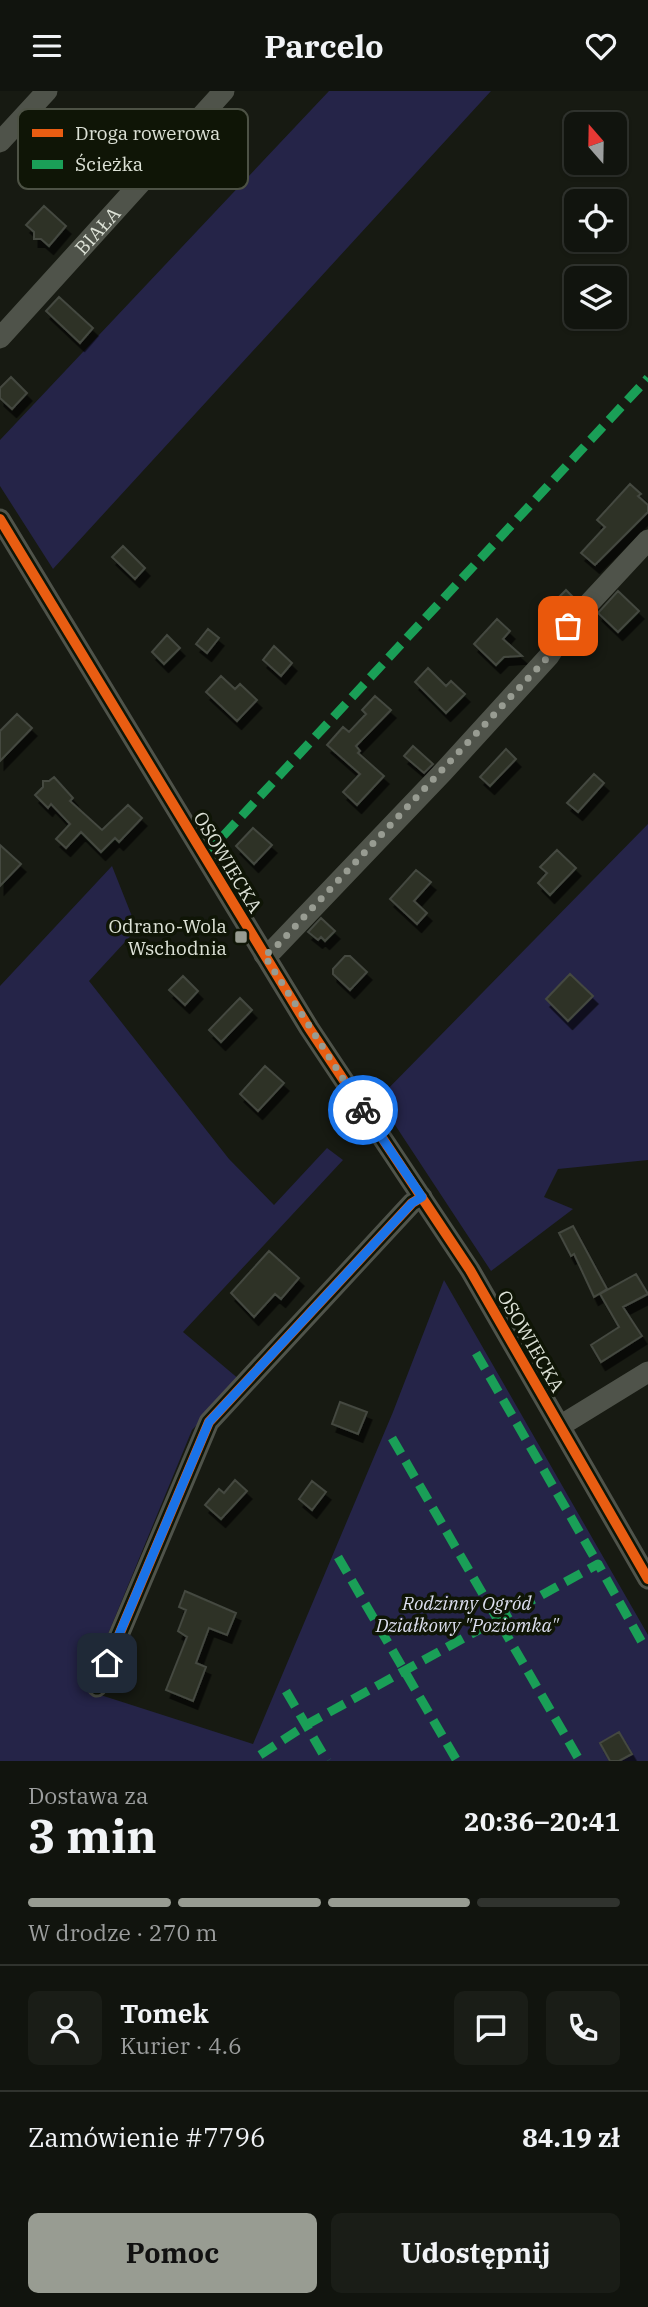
<!DOCTYPE html>
<html lang="pl">
<head>
<meta charset="utf-8">
<style>
  body { margin:0; font-family:"IBM Plex Serif",serif; background:#1a1d17; color:#f1f3f6; height:100vh; display:flex; flex-direction:column; font-size:26px; white-space:nowrap }
  * { box-sizing:border-box; margin:0 }
  p { font-size:23px; color:#9c9e9e }
  .icon { flex:none; width:38px; height:38px; fill:none; stroke:currentColor; stroke-width:2; stroke-linecap:round; stroke-linejoin:round }
  .map { position:relative; height:1670px; overflow:hidden }
  .drawer { display:flex; flex-direction:column; background:#11140e; flex:1 }
  .drawer>* { flex:none }
  .needle { width:46px; rotate:340deg }
  .fabs { position:absolute; left:564px; top:21px; display:grid; gap:14px }
  .fabs a { display:grid; place-items:center; width:63px; height:63px; border-radius:10px; background:#11140e; box-shadow:0 2px 5px #0004,0 0 0 2px #30332e; font-size:35px }
  .pin { position:absolute; display:grid; place-items:center; width:60px; height:60px; color:#fff; margin:-30px; border-radius:14px; box-shadow:0 4px 10px #0006 }
  .courier { position:absolute; display:grid; place-items:center; width:70px; height:70px; margin:-35px; border:5px solid #1a73e8; border-radius:50%; background:#fff; color:#222; box-shadow:0 2px 9px #0007 }
  .headline em { font-style:normal; font-weight:700 }
  .headline div { display:flex; flex-direction:column-reverse }
  .headline { display:flex; align-items:center; justify-content:space-between; height:119px; padding:0 28px }
  h1 { font-size:46px; font-weight:700; line-height:52px }
  .bar { display:grid; grid-template-columns:repeat(4,1fr); gap:10px 7px; align-content:center; height:84px; padding:0 28px }
  .bar i { height:9px; border-radius:5px; background:#30332e }
  .bar .on { background:#989c92 }
  .bar p { grid-column:span 4 }
  .line { display:flex; align-items:center; gap:18px; padding:0 28px; border-top:2px solid #30332e }
  .line div { flex:1 }
  .round { display:grid; place-items:center; flex:none; width:74px; height:74px; border-radius:10px; background:#1a1d17 }
  .button { display:flex; gap:14px; margin-top:auto; padding:14px 28px }
  .button a { flex:1; height:80px; border-radius:10px; background:#989c92; color:#111; font-size:28px; font-weight:700; line-height:80px; text-align:center }
  .button a+a { background:#1a1d17; color:#f1f3f6 }
  header { display:flex; justify-content:space-between; align-items:center; height:91px; padding:0 28px; background:#11140e; font-size:32px; font-weight:700 }
  .map>svg:first-child { display:block }
</style>
</head>
<body>
<header><svg class="icon" aria-label="menu" viewBox="0 0 24 24"><path d="M4 6h16M4 12h16M4 18h16"/></svg>Parcelo<svg class="icon" aria-label="heart" viewBox="0 0 24 24"><path d="M12 20l-8-8c-3-5 5-10 8-4 3-6 11-1 8 4z"/></svg></header>
<div class="map">
<svg width="648" height="1670" viewBox="0 0 648 1670">
  <defs>
    <filter id="shadow"><feDropShadow dx="4.5" dy="8" stdDeviation="0" flood-color="#0009"/></filter>
  </defs>
  <rect width="100%" height="100%" fill="#171a12"/>
  <!-- green -->
  <path fill="#252448" d="M329,0H491L53,478L0,395V349Z
    M648,733V1069L558,1078L544,1106L573,1118L491,1180L378,1008Z
    M112,775L137,838L89,890L229,1068L274,1114L327,1057L343,1069L183,1241L240,1289L192,1339L85,1599L253,1653L393,1321L444,1189L648,1544V1670H0V895Z"/>
  <!-- building -->
  <path fill="#2f3328" stroke="#444840" stroke-width="2" filter="url(#shadow)" d="M44,115L66,135L49,155L41,148H34V141L26,134Z
    M59,206L93,237L80,252L46,220Z
    M11,286L27,302L12,318L0,307V297Z
    M630,393L641,403L638,405L648,414V421L595,474L581,462L605,436L597,429Z
    M123,455L145,477L135,488L112,466Z
    M566,499L575,508L560,524L550,515Z
    M618,500L639,520L618,541L598,522Z
    M497,528L510,540L503,548L522,565L504,566L496,574L474,553Z
    M208,538L219,547L207,562L196,553Z
    M167,544L180,557L164,573L152,561Z
    M274,555L292,572L281,585L263,569Z
    M428,577L446,595L451,590L465,603L446,622L415,591Z
    M221,585L235,598L240,593L257,609L237,630L206,601Z
    M375,605L391,619L356,655L360,660L358,662L384,685L357,714L343,701L360,683L327,654L343,636L349,641L366,623L362,619Z
    M17,623L32,637L0,670V640Z
    M413,655L433,673L424,682L404,665Z
    M506,658L516,668L490,695L480,686Z
    M594,683L604,692L578,721L567,712Z
    M54,686L73,707L70,710L102,739L128,714L142,727L119,751L115,747L101,761L81,741L66,757L56,748L70,733L51,713L48,717L35,704L43,696V690H49Z
    M253,737L272,754L254,773L236,755Z
    M0,754L21,773L0,795Z
    M557,759L576,777L550,804L538,792L547,782L540,776Z
    M416,779L431,791L414,810L427,822L417,833L390,808Z
    M321,827L335,840L325,850L321,846L318,849L308,841Z
    M345,865H350L367,881L350,899L333,883V878Z
    M570,883L593,905L568,930L546,908Z
    M183,885L198,900L185,914L169,899Z
    M240,907L252,919L221,951L209,939Z
    M265,975L284,992L258,1020L240,1003Z
    M573,1135L607,1198L594,1206L574,1163L571,1165L559,1142Z
    M269,1160L299,1187L281,1208L275,1203L254,1226L231,1202Z
    M636,1183L648,1203L623,1216L642,1245L601,1271L591,1254L619,1236L600,1203Z
    M340,1311L367,1321L358,1343L332,1333Z
    M235,1389L247,1400L221,1428L205,1414L219,1398L224,1402Z
    M312,1390L326,1401L312,1419L299,1408Z
    M185,1500L236,1522L227,1544L209,1537L196,1572L206,1576L193,1610L166,1599L187,1546L178,1540L186,1519L179,1516Z
    M619,1641L632,1663L619,1670H610L600,1652Z"/>
  <g fill="none" stroke-linecap="round" stroke-linejoin="round">
    <!-- minor -->
    <g stroke="#4f534a" stroke-width="21">
      <path d="M0,51L47,0"/>
      <path id="s1" d="M0,247L224,0"/>
      <path d="M0,428L309,937L470,1179L648,1488"/>
      <path d="M264,864L273,859L443,681L549,565L568,535L648,449"/>
      <path d="M560,1335L648,1281"/>
      <path d="M97,1596L209,1331L412,1112L422,1106"/>
    </g>
    <!-- quiet -->
    <path stroke="#1a9f57" stroke-width="9" stroke-dasharray="18 9" stroke-linecap="butt" d="M203,762L212,757L648,287
      M476,1262L598,1473
      M392,1347L580,1670
      M338,1466L457,1670
      M286,1600L327,1670
      M260,1664L306,1634L598,1473L644,1555"/>
    <!-- cycleway casing -->
    <g stroke="#0f1506" stroke-width="15">
      <path id="cycleway" d="M0,428L309,937L470,1179L648,1488
        M97,1596L209,1331L412,1112L422,1106"/>
    </g>
    <!-- cycleway -->
    <use href="#cycleway" stroke="#e95d12" stroke-width="10"/>
  </g>
  <g fill="none" stroke-linecap="round" stroke-linejoin="round">
    <!-- done -->
    <path stroke="#989c92" stroke-width="7" stroke-dasharray="0 12.6" d="M363,1019L264,864L273,859L549,565L568,535"/>
    <!-- route -->
    <path stroke="#1a73e8" stroke-width="9" d="M107,1572L209,1331L412,1112L422,1106L363,1019"/>
  </g>
  <!-- markers -->
  <rect fill="#989c92" stroke="#0f1506" stroke-width="2.5" x="234" y="839" width="14" height="14" rx="3.5"/>
  <g text-anchor="middle" dominant-baseline="central" stroke-width="7" stroke-linejoin="round" paint-order="stroke">
    <!-- street labels -->
    <g font-size="19" fill="#dde2d7" stroke="#0f1506">
      <text stroke="none"><textPath href="#s1" startOffset="145">BIAŁA</textPath></text>
      <text transform="translate(228 771) rotate(59)">OSOWIECKA</text>
      <text transform="translate(531 1250) rotate(60)">OSOWIECKA</text>
    </g>
    <!-- poi labels -->
    <g font-size="19" fill="#dde2d7" stroke="#0f1506" text-anchor="end">
      <text x="227" y="835">Odrano-Wola<tspan x="227" dy="22">Wschodnia</tspan></text>
    </g>
    <!-- park labels -->
    <g font-size="19" font-style="italic" fill="#dddff0" stroke="#0f1506">
      <text x="467" y="1512">Rodzinny Ogród<tspan x="467" dy="22">Działkowy "Poziomka"</tspan></text>
    </g>
  </g>
  <!-- legend -->
  <rect x="18" y="18" width="230" height="80" rx="10" fill="#0f1506" stroke="#4d5245" stroke-width="2"/>
  <rect x="32" y="38" width="31" height="8" fill="#e95d12"/>
  <rect x="32" y="69" width="31" height="9" fill="#1a9f57"/>
  <g font-size="19" fill="#dde2d7">
    <text x="75" y="49">Droga rowerowa</text>
    <text x="75" y="80">Ścieżka</text>
  </g>
</svg>
<div class="fabs">
<a><svg class="needle" viewBox="-14 -14 28 28"><path d="M0-13l5 13h-10z" fill="#e53935"/><path d="M0 13l5-13h-10z" fill="#9c9e9e"/></svg></a>
<a><svg class="icon" aria-label="locate" viewBox="0 0 24 24"><circle cx="12" cy="12" r="6"/><path d="M12 2v4M12 18v4M2 12h4M18 12h4"/></svg></a>
<a><svg class="icon" aria-label="layers" viewBox="0 0 24 24"><path d="M12 4l9 5-9 5-9-5zM3 14l9 5 9-5"/></svg></a>
</div>
<div class="pin" style="left:568px;top:535px;background:#ea580c"><svg class="icon" aria-label="bag" viewBox="0 0 24 24"><path d="M5 8h14l-1 12H6zM9 8a3 3 0 0 1 6 0"/></svg></div>
<div class="pin" style="left:107px;top:1572px;background:#1f2937"><svg class="icon" aria-label="home" viewBox="0 0 24 24"><path d="M3 11l9-7 9 7M6 9v11h12V9"/></svg></div>
<div class="courier" style="left:363px;top:1019px"><svg class="icon" aria-label="bike" viewBox="0 0 24 24"><circle cx="6" cy="16" r="4"/><circle cx="18" cy="16" r="4"/><path d="M6 16l4-8h5l3 8M10 8l3 8H6M13 5h3"/></svg></div>
</div>
<section class="drawer">
<div class="headline"><div><h1>3 min</h1><p>Dostawa za</p></div><em>20:36–20:41</em></div>
<div class="bar"><i class="on"></i><i class="on"></i><i class="on"></i><i></i><p>W drodze · 270 m</p></div>
<div class="line" style="height:126px"><a class="round"><svg class="icon" aria-label="person" viewBox="0 0 24 24"><circle cx="12" cy="8" r="4"/><path d="M4 21q1-7 8-7t8 7"/></svg></a><div><b>Tomek</b><p>Kurier · 4.6</p></div><a class="round"><svg class="icon" aria-label="chat" viewBox="0 0 24 24"><path d="M4 5h16v11H9l-5 4z"/></svg></a><a class="round"><svg class="icon" aria-label="phone" viewBox="0 0 24 24"><path d="M5 4h4l2 5-3 2q2 4 5 5l2-3 5 2v4C11 20 4 13 5 4z"/></svg></a></div>
<div class="line" style="height:91px"><div>Zamówienie #7796</div><b>84.19 zł</b></div>
<div class="button"><a>Pomoc</a><a>Udostępnij</a></div>
</section>
</body>
</html>
